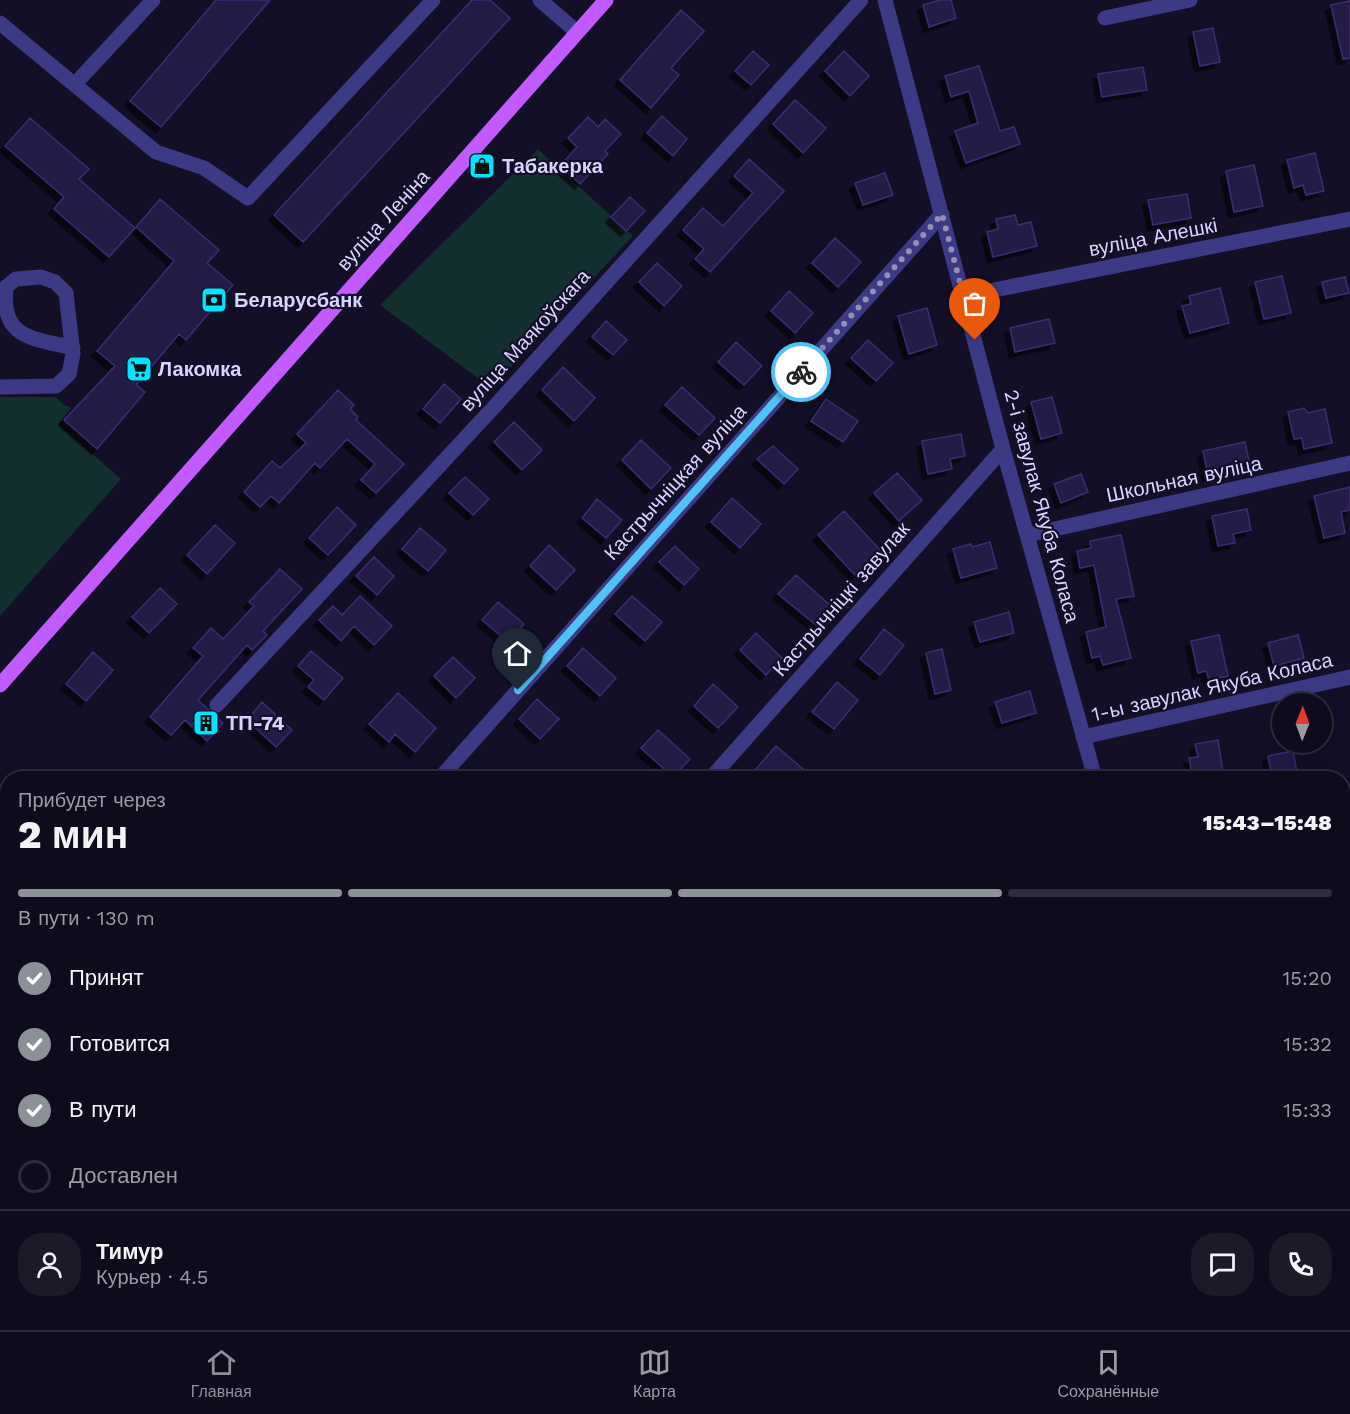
<!DOCTYPE html>
<html lang="ru">
<head>
<meta charset="utf-8">
<style>
  body { margin:0; font-family:"Work Sans",sans-serif; background:#1c1929; color:#f1f3f6; height:100vh; display:flex; flex-direction:column; font-size:22px; white-space:nowrap }
  * { box-sizing:border-box; margin:0 }
  p { font-size:20px; color:#9b9ba3 }
  .icon { flex:none; width:33px; height:33px; fill:none; stroke:currentColor; stroke-width:2; stroke-linecap:round; stroke-linejoin:round }
  .map { position:relative; flex:1; overflow:hidden }
  .panel { position:absolute; left:0px; top:771px; width:1350px; height:560px; display:flex; flex-direction:column; background:#0e0b1c; border-radius:24px 24px 0 0; box-shadow:0 6px 24px #0002,0 0 0 2px #2e2b3b }
  .panel>* { flex:none }
  .needle { width:39px; rotate:1deg }
  .fabs { position:absolute; left:1272px; top:693px; display:grid; gap:12px }
  .fabs a { display:grid; place-items:center; width:60px; height:60px; border-radius:50%; background:#0e0b1c; box-shadow:0 6px 24px #0002,0 0 0 2px #2e2b3b; font-size:30px }
  .pin { position:absolute; display:grid; place-items:center; width:51px; height:51px; color:#fff; margin:-62px -26px; border-radius:50% 50% 50% 0; rotate:-45deg; box-shadow:0 0 6px #0007 }
  .pin .icon { rotate:45deg }
  .courier { position:absolute; display:grid; place-items:center; width:60px; height:60px; margin:-30px; border:4px solid #4fc3f7; border-radius:50%; background:#fff; color:#222; box-shadow:0 2px 8px #0007 }
  .head em { font-style:normal; font-weight:800 }
  .head div { display:flex; flex-direction:column-reverse }
  .head { display:flex; align-items:center; justify-content:space-between; height:102px; padding:0 18px }
  h1 { font-size:39px; font-weight:800; line-height:45px }
  .bar { display:grid; grid-template-columns:repeat(4,1fr); gap:9px 6px; align-content:center; height:72px; padding:0 18px }
  .bar i { height:8px; border-radius:4px; background:#2e2b3b }
  .bar .on { background:#8c9099 }
  .bar p { grid-column:span 4 }
  .line { display:flex; align-items:center; gap:15px; padding:0 18px; border-top:2px solid #2e2b3b }
  .line div { flex:1 }
  .round { display:grid; place-items:center; flex:none; width:63px; height:63px; border-radius:24px; background:#1c1929 }
  ol { padding:0 18px; list-style:none }
  li { display:flex; align-items:center; gap:18px; height:66px }
  li p { margin-inline-start:auto }
  li .icon { padding:6px; border-radius:50%; background:#8c9099; color:#fff; stroke-width:4 }
  li:last-child { color:#9b9ba3 }
  li i { width:33px; height:33px; border:3px solid #2e2b3b; border-radius:50% }
  .menu { display:flex; justify-content:space-around; align-items:center; height:84px; border-top:2px solid #2e2b3b; background:#0e0b1c; font-size:16px; color:#9b9ba3 }
  .menu a { display:grid; justify-items:center; gap:3px }
  .menu .on { color:#8c9099 }
  .map>svg:first-child { display:block }
</style>
</head>
<body>
<div class="map">
<svg width="1350" height="1330" viewBox="0 0 1350 1330">
  <defs>
    <filter id="shadow"><feDropShadow dx="-5.5" dy="5.5" stdDeviation="0" flood-color="#0009"/></filter>
  </defs>
  <rect width="100%" height="100%" fill="#130f26"/>
  <!-- green -->
  <path fill="#12302f" d="M538,149L633,236L491,388L380,305Z
    M0,397H56L63,404L71,408L58,424L121,479L0,616Z"/>
  <!-- building -->
  <path fill="#241b47" stroke="#3b2d73" stroke-width="1.5" filter="url(#shadow)" d="M216,0H270L161,127L130,101Z
    M472,0H490L510,18L303,242L274,215Z
    M940,0H951L956,18L929,27L923,5Z
    M1350,1V58L1343,59L1331,5Z
    M681,10L704,31L671,68L679,75L651,108L620,80Z
    M1213,28L1220,62L1200,66L1193,32Z
    M753,51L769,65L751,85L735,71Z
    M844,51L869,76L850,96L825,71Z
    M979,66L1000,131L1014,127L1020,144L966,163L955,131L978,123L969,91L951,97L945,76Z
    M1143,67L1147,90L1102,97L1098,74Z
    M795,100L826,128L803,153L773,124Z
    M662,116L687,139L673,156L647,133Z
    M588,117L598,127L605,119L621,134L605,151L608,154L580,184L560,166L577,147L568,138Z
    M30,118L89,169L79,179L135,228L109,257L54,209L64,197L5,146Z
    M1315,153L1324,191L1306,195L1303,185L1294,188L1287,160Z
    M749,159L784,191L710,272L695,259L704,249L683,230L703,208L723,226L753,193L734,176Z
    M1254,165L1263,206L1234,212L1226,171Z
    M885,173L893,195L863,205L855,183Z
    M1187,194L1191,218L1153,225L1148,200Z
    M630,197L645,211L626,231L611,217Z
    M160,199L219,250L207,263L233,285L186,340L179,334L136,385L145,392L97,449L64,420L115,366L97,351L174,261L136,227Z
    M1015,215L1018,225L1031,222L1037,246L993,257L987,232L998,229L996,219Z
    M835,238L861,262L838,287L812,263Z
    M657,263L682,286L664,306L639,282Z
    M1282,276L1291,313L1264,319L1255,282Z
    M1345,277L1349,293L1326,298L1322,282Z
    M1220,288L1229,323L1190,333L1182,306L1191,304L1189,296Z
    M789,291L813,313L795,333L771,311Z
    M927,308L937,345L909,354L898,316Z
    M1049,319L1055,343L1015,352L1010,328Z
    M606,321L627,340L613,355L592,337Z
    M868,340L893,363L876,381L851,358Z
    M736,342L762,366L744,385L718,362Z
    M563,367L595,398L574,421L542,390Z
    M444,384L461,399L440,423L423,409Z
    M682,387L715,418L699,435L665,405Z
    M338,390L354,405L350,409L358,417L356,420L404,464L376,493L361,480L375,464L347,439L320,468L315,463L279,503L271,496L260,507L244,492L272,461L280,468L306,443L297,434Z
    M1052,397L1062,433L1041,439L1031,402Z
    M826,399L858,421L843,442L811,421Z
    M1304,408L1308,413L1325,409L1332,443L1304,449L1302,438L1294,439L1288,412Z
    M514,422L542,450L522,470L494,442Z
    M961,434L965,456L950,459L952,469L928,474L922,441Z
    M641,440L671,468L651,489L622,460Z
    M1245,442L1250,466L1208,475L1203,451Z
    M773,446L798,469L784,484L757,459Z
    M897,473L922,500L899,521L874,493Z
    M1081,474L1088,492L1061,503L1054,484Z
    M465,477L489,499L473,515L449,493Z
    M1350,487V510L1341,512L1345,533L1324,538L1314,496Z
    M732,498L761,524L740,548L711,522Z
    M597,499L622,520L606,538L582,518Z
    M337,507L356,525L328,555L309,538Z
    M1247,509L1251,530L1233,534L1235,543L1218,546L1212,516Z
    M844,511L881,551L855,575L818,535Z
    M215,525L235,543L207,574L187,555Z
    M420,528L446,550L428,571L402,549Z
    M1121,535L1134,596L1116,599L1131,658L1103,665L1100,656L1092,658L1086,632L1106,627L1094,565L1080,568L1077,551L1091,548L1090,541Z
    M990,542L997,568L961,578L953,549L971,544L972,547Z
    M549,545L575,570L556,590L530,566Z
    M675,546L699,569L684,585L659,562Z
    M374,557L394,576L377,595L356,576Z
    M280,569L302,589L263,631L267,635L252,650L247,645L198,700L223,723L207,741L185,720L171,735L150,717L203,656L193,648L211,628L223,639L254,606L249,602Z
    M796,575L832,607L816,625L778,594Z
    M160,588L177,604L149,633L132,617Z
    M360,596L392,626L374,645L354,626L341,641L319,620L333,606L342,615Z
    M632,596L662,622L645,641L615,614Z
    M498,602L524,624L508,642L482,620Z
    M1009,612L1014,633L980,642L974,622Z
    M884,629L904,645L880,675L860,659Z
    M756,633L782,658L766,675L740,650Z
    M1219,635L1228,676L1209,680L1206,671L1198,673L1191,641Z
    M1298,635L1304,658L1274,666L1268,643Z
    M583,648L616,678L600,696L567,666Z
    M942,649L951,690L935,694L926,653Z
    M311,651L343,678L324,700L308,687L314,680L298,666Z
    M93,652L113,670L86,701L66,684Z
    M453,657L475,678L456,698L434,676Z
    M837,682L858,700L834,729L812,712Z
    M713,684L738,707L718,728L694,706Z
    M1030,691L1036,713L1002,723L995,702Z
    M398,693L436,728L415,752L395,734L389,742L369,724Z
    M537,699L559,719L540,739L519,719Z
    M262,702L292,730L276,747L247,720Z
    M658,730L690,759L673,777L641,748Z
    M1218,740L1224,778H1193L1189,758L1198,757L1195,744Z
    M776,746L803,769L795,778H748Z
    M1293,751L1298,778H1272L1268,756Z"/>
  <g fill="none" stroke-linecap="round" stroke-linejoin="round">
    <!-- minor -->
    <path stroke="#3d3a85" stroke-width="15" d="M540,0L577,32
      M885,0L1003,449L1095,778
      M1105,18L1190,0
      M0,23L156,152L204,168L248,198L433,0
      M75,84L153,0
      M964,296L1350,219
      M0,387L56,386L69,374L73,354L66,293L55,282L41,277L16,279L6,287C0,339 33,338 73,348
      M1028,535L1350,463
      M217,705L494,407L861,0
      M1083,737L1350,677
      M440,778L942,214
      M711,778L1003,449
      M0,892L8,899
      M1342,991H1350
      M0,1053L8,1045
      M0,1196L8,1201
      M193,1323L205,1330
      M830,1323L831,1330"/>
    <!-- major -->
    <path stroke="#c25bff" stroke-width="15" d="M0,685L606,0
      M0,798L8,805
      M1177,1323L1268,1330"/>
  </g>
  <g fill="none" stroke-linecap="round" stroke-linejoin="round">
    <!-- done -->
    <path stroke="#948fb3" stroke-width="6" stroke-dasharray="0 10.8" d="M801,372L942,214L975,340"/>
    <!-- route -->
    <path stroke="#4fc3f7" stroke-width="8" d="M518,690L801,372"/>
  </g>
  <!-- icons -->
  <defs>
    <g id="shop-square" transform="scale(1.35)"><rect x="-9" y="-9" width="18" height="18" rx="4" fill="#00e5ff" stroke="#130f26"/><path d="M-5-2.5h2.3a2.7 3.5 0 0 1 5.4 0H5L5.5 6h-11ZM-1.5-2.5h3a1.5 2.3 0 0 0-3 0Z" fill="#111"/></g>
    <g id="bank-square" transform="scale(1.35)"><rect x="-9" y="-9" width="18" height="18" rx="4" fill="#00e5ff" stroke="#130f26"/><path d="M-6-4H6V4H-6ZM0-2.3a2.3 2.3 0 1 0 0 4.6a2.3 2.3 0 1 0 0-4.6Z" fill="#111"/></g>
    <g id="supermarket-square" transform="scale(1.35)"><rect x="-9" y="-9" width="18" height="18" rx="4" fill="#00e5ff" stroke="#130f26"/><path d="M-6-5.5h2.5l.6 2H6L4.5 2H-2.5L-4.4-4H-6ZM-1.5 3.2a1.3 1.3 0 1 0 .1 0ZM3 3.2a1.3 1.3 0 1 0 .1 0Z" fill="#111"/></g>
    <g id="building-square" transform="scale(1.35)"><rect x="-9" y="-9" width="18" height="18" rx="4" fill="#00e5ff" stroke="#130f26"/><path d="M-4-6H4V6H1V3H-1V6H-4ZM-2.5-4.3h1.7v1.8h-1.7ZM.8-4.3h1.7v1.8H.8ZM-2.5-1h1.7V.8h-1.7ZM.8-1h1.7V.8H.8Z" fill="#111"/></g>
  </defs>
  <g fill-rule="evenodd">
    <use href="#shop-square" x="482" y="166"/>
    <use href="#bank-square" x="214" y="300"/>
    <use href="#supermarket-square" x="139" y="369"/>
    <use href="#building-square" x="206" y="723"/>
  </g>
  <g text-anchor="middle" dominant-baseline="central" stroke-width="4.5" stroke-linejoin="round" paint-order="stroke">
    <!-- poi labels -->
    <g font-size="20" font-weight="bold" fill="#d9d4ff" stroke="#130f26" text-anchor="start">
      <text x="502" y="166">Табакерка</text>
      <text x="234" y="300">Беларусбанк</text>
      <text x="158" y="369">Лакомка</text>
      <text x="226" y="723">ТП-74</text>
    </g>
    <!-- street labels -->
    <g font-size="20" fill="#d9d4ff" stroke="#130f26">
      <text transform="translate(383 220) rotate(-48)">вуліца Леніна</text>
      <text transform="translate(1153 237) rotate(-11)">вуліца Алешкі</text>
      <text transform="translate(525 340) rotate(-48)">вуліца Маякоўскага</text>
      <text transform="translate(1184 479) rotate(-12)">Школьная вуліца</text>
      <text transform="translate(675 482) rotate(-48)">Кастрычніцкая вуліца</text>
      <text transform="translate(1042 506) rotate(75)">2-і завулак Якуба Коласа</text>
      <text transform="translate(841 599) rotate(-49)">Кастрычніцкі завулак</text>
      <text transform="translate(1212 687) rotate(-13)">1-ы завулак Якуба Коласа</text>
    </g>
  </g>
</svg>
<div class="fabs">
<a><svg class="needle" viewBox="-14 -14 28 28"><path d="M0-13l5 13h-10z" fill="#e53935"/><path d="M0 13l5-13h-10z" fill="#9b9ba3"/></svg></a>
</div>
<div class="pin" style="left:975px;top:340px;background:#ea580c"><svg class="icon" aria-label="bag" viewBox="0 0 24 24"><path d="M5 8h14l-1 12H6zM9 8a3 3 0 0 1 6 0"/></svg></div>
<div class="pin" style="left:518px;top:690px;background:#1f2937"><svg class="icon" aria-label="home" viewBox="0 0 24 24"><path d="M3 11l9-7 9 7M6 9v11h12V9"/></svg></div>
<div class="courier" style="left:801px;top:372px"><svg class="icon" aria-label="bike" viewBox="0 0 24 24"><circle cx="6" cy="16" r="4"/><circle cx="18" cy="16" r="4"/><path d="M6 16l4-8h5l3 8M10 8l3 8H6M13 5h3"/></svg></div>
<section class="panel">
<div class="head"><div><h1>2 мин</h1><p>Прибудет через</p></div><em>15:43–15:48</em></div>
<div class="bar"><i class="on"></i><i class="on"></i><i class="on"></i><i></i><p>В пути · 130 m</p></div>
<ol>
<li><svg class="icon" aria-label="check" viewBox="0 0 24 24"><path d="M5 12l5 5 9-10"/></svg>Принят<p>15:20</p></li>
<li><svg class="icon" aria-label="check" viewBox="0 0 24 24"><path d="M5 12l5 5 9-10"/></svg>Готовится<p>15:32</p></li>
<li><svg class="icon" aria-label="check" viewBox="0 0 24 24"><path d="M5 12l5 5 9-10"/></svg>В пути<p>15:33</p></li>
<li><i></i>Доставлен</li>
</ol>
<div class="line" style="height:108px"><a class="round"><svg class="icon" aria-label="person" viewBox="0 0 24 24"><circle cx="12" cy="8" r="4"/><path d="M4 21q1-7 8-7t8 7"/></svg></a><div><b>Тимур</b><p>Курьер · 4.5</p></div><a class="round"><svg class="icon" aria-label="chat" viewBox="0 0 24 24"><path d="M4 5h16v11H9l-5 4z"/></svg></a><a class="round"><svg class="icon" aria-label="phone" viewBox="0 0 24 24"><path d="M5 4h4l2 5-3 2q2 4 5 5l2-3 5 2v4C11 20 4 13 5 4z"/></svg></a></div>
</section>
</div>
<nav class="menu">
<a class="on"><svg class="icon" aria-label="home" viewBox="0 0 24 24"><path d="M3 11l9-7 9 7M6 9v11h12V9"/></svg>Главная</a>
<a><svg class="icon" aria-label="map" viewBox="0 0 24 24"><path d="M3 6l6-2 6 2 6-2v14l-6 2-6-2-6 2zM9 4v14M15 6v14"/></svg>Карта</a>
<a><svg class="icon" aria-label="saved" viewBox="0 0 24 24"><path d="M7 4h10v16l-5-4-5 4z"/></svg>Сохранённые</a>
</nav>
</body>
</html>
